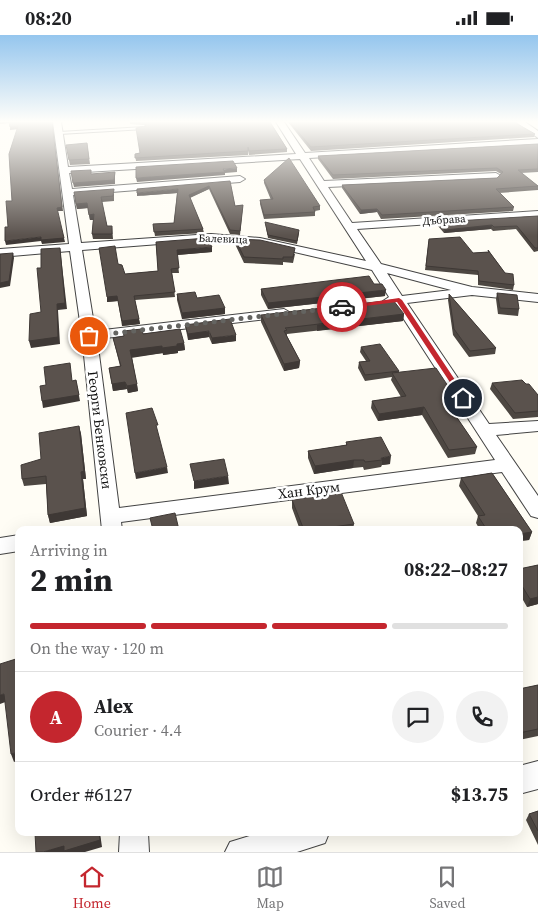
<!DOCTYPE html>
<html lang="en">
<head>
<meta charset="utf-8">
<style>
  body { margin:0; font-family:"Source Serif 4",serif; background:#f2f2f2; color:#202124; height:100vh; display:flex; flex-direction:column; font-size:19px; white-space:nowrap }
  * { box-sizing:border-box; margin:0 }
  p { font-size:16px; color:#757577 }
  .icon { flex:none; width:28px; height:28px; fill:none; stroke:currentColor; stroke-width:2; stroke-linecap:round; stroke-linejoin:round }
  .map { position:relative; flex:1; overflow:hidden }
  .sheet { position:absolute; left:15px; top:491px; width:508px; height:310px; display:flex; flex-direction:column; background:#fff; border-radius:10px; box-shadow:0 5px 20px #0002 }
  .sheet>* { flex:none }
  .pin { position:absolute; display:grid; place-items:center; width:42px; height:42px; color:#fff; margin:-21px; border:2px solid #fff; border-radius:50%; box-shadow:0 1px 5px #0007 }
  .courier { position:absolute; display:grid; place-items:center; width:50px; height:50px; margin:-25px; border:4px solid #c4262e; border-radius:50%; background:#fff; color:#222; box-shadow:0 1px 6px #0007 }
  .summary em { font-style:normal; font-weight:700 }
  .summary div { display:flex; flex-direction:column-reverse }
  .summary { display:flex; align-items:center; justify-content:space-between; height:85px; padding:0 15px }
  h1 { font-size:32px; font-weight:700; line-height:38px }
  .bar { display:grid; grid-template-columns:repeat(4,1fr); gap:8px 5px; align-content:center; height:60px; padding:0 15px }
  .bar i { height:6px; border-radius:4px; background:#e0e0e0 }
  .bar .current { background:#c4262e }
  .bar p { grid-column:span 4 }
  .line { display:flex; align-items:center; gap:12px; padding:0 15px; border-top:1px solid #e0e0e0 }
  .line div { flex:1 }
  .round { display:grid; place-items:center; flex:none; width:52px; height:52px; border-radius:26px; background:#f2f2f2 }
  .status { display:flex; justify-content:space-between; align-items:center; height:35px; padding:0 25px; background:#fff; direction:ltr }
  .status svg { height:14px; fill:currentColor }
  .tabs { display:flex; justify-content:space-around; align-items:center; height:70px; border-top:1px solid #e0e0e0; background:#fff; font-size:14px; color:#757577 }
  .tabs a { display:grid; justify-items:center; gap:2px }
  .tabs .current { color:#c4262e }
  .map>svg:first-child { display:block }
</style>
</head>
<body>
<div class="status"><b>08:20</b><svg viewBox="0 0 49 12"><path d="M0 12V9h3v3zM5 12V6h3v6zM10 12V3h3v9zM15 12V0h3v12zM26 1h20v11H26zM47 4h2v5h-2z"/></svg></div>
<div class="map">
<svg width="538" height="817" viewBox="0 0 538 817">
  <rect width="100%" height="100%" fill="#fffdf5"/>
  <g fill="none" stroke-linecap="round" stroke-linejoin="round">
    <!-- service casing -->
    <g stroke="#444" stroke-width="2">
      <path id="service" d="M144,92L145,94L59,99L57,98L59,97Z"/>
    </g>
    <!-- minor casing -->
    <g stroke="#444" stroke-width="2">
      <path id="minor" d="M53,87H61L68,132L296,119L276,87H284L305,118L538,104V110L309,123L324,146L496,138L501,141L496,144L328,152L352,188L538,176V182L357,194L381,229L472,252L538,259V267L472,260L407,268L489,389L538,386V396L496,400L538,461V483L531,481L502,437L121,487L122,495H102L82,301L70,216L0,222V214L69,209ZM300,124L366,226L260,203L211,199L81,208L73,160L240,147L245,144L240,141L72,154L69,138ZM211,205L260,209L372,235L389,262L383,266L385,269H394L495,425L119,473L97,304L284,282L291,278L284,274L95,296L82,215ZM387,238L451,255L402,261Z
        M516,87H525L538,96V103Z
        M19,500V516L0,519V503Z
        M538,726V754L519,759V731Z
        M120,798H148L149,817H119Z
        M259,798H329L325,808L297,817H225L230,807Z"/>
    </g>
    <!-- service -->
    <use href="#service" fill="#fff" fill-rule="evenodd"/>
    <!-- minor -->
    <use href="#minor" fill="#fff" fill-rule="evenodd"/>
  </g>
  <!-- wall -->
  <path fill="#4d4742" d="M130,87H270L287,114V117L249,120L248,116V120L136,126L135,119L140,118L145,91L144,90L130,89Z
    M288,87H514L535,99L534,102L311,116Z
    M87,108L90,129L70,130L69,125Z
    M538,109V137L521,138L538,151V155L499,158L514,172L513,176L381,184L377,177L360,179L342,153V150L497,143L501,139L496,136L333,144L318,124V121Z
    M264,145L320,171V175L315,176V181L264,184L260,169V165H271L264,148Z
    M230,146L235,171L243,170L240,200L230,199L209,154L190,163L203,194L204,198L155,201L153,189L174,188L177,158L137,161Z
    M74,157L114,159V166L102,167L107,191H112L113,204H93L92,199L93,185H90L88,173L77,174Z
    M538,181V216L534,217L516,194L493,196L491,194L444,198L438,191L439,187Z
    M265,187L299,198L297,209L268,203Z
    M235,204L295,219L293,228L283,227V230L244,228L235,209Z
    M429,204L473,218L488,217V215L514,250L513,255L478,250V240L425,235Z
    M156,207L212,217L177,220L179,238H172L175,262L135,265L140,289L122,291L118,266L107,267L118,229L125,239L158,236Z
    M374,249L385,261L268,274L261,260V254Z
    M497,258L519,274L518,281L498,279L496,264Z
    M177,259L197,263L225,273V279L182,284L177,265Z
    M449,259L496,313L495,319L469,322L453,300L448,265Z
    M404,279L403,286L287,299V301L300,326L299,333L284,336L261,287V280Z
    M185,290L236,306L212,309L209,302L188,305Z
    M143,299L184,308L185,315L178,316V318L163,320V318L132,322L138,356L128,358L127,354L113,356L109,333L120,331L113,303Z
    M361,312L399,336V337L456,363L454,371H449L477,412L475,419L448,423L422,380L378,386L371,373L372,366L401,362L391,345L392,342L365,346L358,333L359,327L366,326L360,317Z
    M492,348L526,349L538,360V382L513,384L490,354Z
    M79,391L81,399L86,444H83L87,481L50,488L48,480L46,449L24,451L22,444L41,424Z
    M346,407L390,429L382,430L381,432L364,435L363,432L353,433L314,439L308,423V416L346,410Z
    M492,438L532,497L529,505L519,506V495H480L476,488L478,481L459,451L461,443Z
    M292,465L354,489L353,495H300L292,473Z
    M538,530V569L527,572L519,558V534Z
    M538,650V701L519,705V654Z
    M538,776V810L526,785L529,779Z"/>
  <!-- shaded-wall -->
  <path fill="#3f3936" d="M0,87H9L10,88L0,89Z
    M52,87L63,176H57V173Z
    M18,91L19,94L10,95V92Z
    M237,133V137L225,138V140L137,147L136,143Z
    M115,137V149L74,152L73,148Z
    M209,151V154L189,163V160Z
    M178,154V158L137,161V158Z
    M87,168L88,173L77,174L76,169Z
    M377,174V177L360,179L361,175Z
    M94,179L95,185H90L89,180Z
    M492,190L491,194L444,198L445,195Z
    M41,202L64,203L65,207L42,209L41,206L6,210L5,206Z
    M212,212V217L177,220V215Z
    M60,213L67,274L58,275L60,309L31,313L29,306L57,269Z
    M13,218L14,223L10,251L0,253V248Z
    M386,255L385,261L268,274V268Z
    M117,261L118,266L107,267V262Z
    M225,273V279L182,284V278Z
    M404,279L403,286L317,296V290Z
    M139,284L140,289L122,291V286Z
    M209,296V302L188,305V299Z
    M236,300V306L212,309V303Z
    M184,308L185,315L178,316V318L163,320L162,313L177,309Z
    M162,311L163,318L131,323L130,315Z
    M300,326L299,333L284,336V329Z
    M76,345L80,366L43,373L42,366Z
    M125,347L127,354L113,356L112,349Z
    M137,349L138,356L128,358L127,351Z
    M424,372L422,380L378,386L379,379Z
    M79,391L81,399L86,444H83L87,481L50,488L48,480L81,437Z
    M391,421L390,429L382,430V425L381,423Z
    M354,425L353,433L314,439L315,431Z
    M167,432L168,438L136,444L135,438Z
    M228,441L229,449L194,454V446Z
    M532,497L529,505L519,506V499Z
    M538,562V569L527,572L530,564Z
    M4,659L8,666L0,669V660Z
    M19,717V725L14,727L11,719Z
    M99,798H100L102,812L85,817H43Z"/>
  <!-- building -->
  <path fill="#5a524d" stroke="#3f3936" d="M9,87H52L62,172L57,173L64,203L41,205V202L5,206V192H8L6,166H12L9,119L18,91L10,92Z
    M136,87H270L287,114L249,116L248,112V116L135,123V119L140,118L136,93L146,91L144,87Z
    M290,87H514L535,99L311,112Z
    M87,108L89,124L69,125L66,110Z
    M538,109V134L518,135L538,151L496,154L514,172L382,180L377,174L361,175L342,150L497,143L503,137L497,133L333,140L318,121Z
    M289,123L320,171L313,172L315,177L264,180L260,165L273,164L264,145Z
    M233,126L237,133L223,134L225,137L136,143V132Z
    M91,135V139L115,137L114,145L73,148L71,136Z
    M230,146L235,171L243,170L240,196L230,195L209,151L189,160L203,194L154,197L153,189L174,188L178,154L137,158V154Z
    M114,154L113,161L101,162L107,191H112V199H92L94,179L89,180L87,168L76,169L74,157Z
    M538,181V213H535L517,191L494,192L492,190L445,195L439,187Z
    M265,187L299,195L297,206L268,200Z
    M460,202L473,218L489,217L488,215L505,238L513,239L514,250L479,246L478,236L426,231L429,204Z
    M207,203L212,212L177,215L179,233L171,234L175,257L134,261L139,284L122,286L117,261L107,262L99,213L115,211L118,229L122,230L125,239L158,236L156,207Z
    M235,204L260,205L295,213L293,222H283V224L244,222Z
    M60,213L65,268L57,269L58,302L29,306L30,279L41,277L37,233H41V214Z
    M13,218L9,246L0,248V219Z
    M369,241L374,249H382L386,255L268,268L261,254Z
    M195,257L197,263L219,260L225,273L182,278L177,259Z
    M497,258L517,260L519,274L500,273Z
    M449,259L496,313L470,316L454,294Z
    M393,265L404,279L285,293L287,295L284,296L300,326L284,329L261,280Z
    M230,284L236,300L212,303L209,296L188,299L185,290Z
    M142,294L143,299L180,294L184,308L177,309V311L162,313V311L130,315L137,349L127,351L125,347L112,349L109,333L121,331L113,303L124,301L123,296Z
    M380,309L399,336L365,340L359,327L370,326L361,312Z
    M70,328L72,346L76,345L79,360L42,366L40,351L46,350L44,332Z
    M436,333L456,363L445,365L477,412L449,415L424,372L379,379L372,366L406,361L392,338Z
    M522,345L526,349H529L538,360V376L515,378L492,348Z
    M152,373L158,390H156L167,432L135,438L126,378Z
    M79,391L84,436L81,437L85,473L48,480L46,441L22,444L21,430L41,424L39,398Z
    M381,402L391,421L381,423L382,425L365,427L364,425H354L315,431L308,416L347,410L346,407Z
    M224,424L228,441L194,446L190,429Z
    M492,438L532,497L519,499V495H487L478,481L485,480L461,443Z
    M341,457L354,489L318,494V495H304L292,465Z
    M175,478L179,495H153L150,483Z
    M538,530V562L530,564L519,546V534Z
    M19,623V717L11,719L4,659L0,660V629Z
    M538,650V694L519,698V654Z
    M538,776V796L529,779Z
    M35,798H99L100,805L64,816V811L43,817H36Z"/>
  <!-- sky -->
  <linearGradient id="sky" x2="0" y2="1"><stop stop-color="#95c6ee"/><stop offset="0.43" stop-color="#fffefa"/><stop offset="1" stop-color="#fffefa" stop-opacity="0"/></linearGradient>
  <rect width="538" height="201" fill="url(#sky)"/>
  <!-- route -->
  <path fill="#c4262e" d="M399,263L402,265L467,363L466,364H461L397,267L342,274L339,272Z"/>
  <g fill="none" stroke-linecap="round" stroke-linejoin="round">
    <!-- done -->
    <path stroke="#646461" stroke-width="5" stroke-dasharray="0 9" d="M89,301L342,272"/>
  </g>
  <g text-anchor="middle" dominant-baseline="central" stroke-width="5" stroke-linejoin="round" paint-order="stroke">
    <!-- far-street labels -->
    <g font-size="11" fill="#111" stroke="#fff">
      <text transform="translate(444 185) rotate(-4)">Дъбрава</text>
      <text transform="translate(223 204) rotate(2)">Балевица</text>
    </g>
    <!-- street labels -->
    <g font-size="14" fill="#111" stroke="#fff">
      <text transform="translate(100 395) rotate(83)">Георги Бенковски</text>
      <text transform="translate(309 455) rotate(-7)">Хан Крум</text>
    </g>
  </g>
</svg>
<div class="pin" style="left:89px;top:301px;background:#ea580c"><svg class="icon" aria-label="bag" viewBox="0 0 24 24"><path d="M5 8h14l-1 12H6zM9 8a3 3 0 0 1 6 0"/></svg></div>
<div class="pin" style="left:463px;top:363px;background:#1f2937"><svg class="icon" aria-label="home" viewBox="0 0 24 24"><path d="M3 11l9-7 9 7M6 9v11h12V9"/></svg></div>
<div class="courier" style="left:342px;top:272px"><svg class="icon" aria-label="car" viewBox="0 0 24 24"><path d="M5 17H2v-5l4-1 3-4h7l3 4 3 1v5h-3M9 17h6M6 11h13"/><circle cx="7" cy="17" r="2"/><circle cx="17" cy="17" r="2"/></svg></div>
<section class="sheet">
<div class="summary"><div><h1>2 min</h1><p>Arriving in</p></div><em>08:22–08:27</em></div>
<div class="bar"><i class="current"></i><i class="current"></i><i class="current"></i><i></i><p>On the way · 120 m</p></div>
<div class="line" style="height:90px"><b class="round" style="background:#c4262e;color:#fff">A</b><div><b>Alex</b><p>Courier · 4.4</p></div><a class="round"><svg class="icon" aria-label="chat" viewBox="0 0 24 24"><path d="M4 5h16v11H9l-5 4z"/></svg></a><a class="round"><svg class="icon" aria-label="phone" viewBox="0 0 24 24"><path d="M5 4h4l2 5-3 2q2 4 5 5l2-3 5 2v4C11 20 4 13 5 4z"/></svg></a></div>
<div class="line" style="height:65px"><div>Order #6127</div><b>$13.75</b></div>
</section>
</div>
<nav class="tabs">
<a class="current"><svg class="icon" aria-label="home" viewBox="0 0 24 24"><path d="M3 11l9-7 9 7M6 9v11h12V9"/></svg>Home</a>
<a><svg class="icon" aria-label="map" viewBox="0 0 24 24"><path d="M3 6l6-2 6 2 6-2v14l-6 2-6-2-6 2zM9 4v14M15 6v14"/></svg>Map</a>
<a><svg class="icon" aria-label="saved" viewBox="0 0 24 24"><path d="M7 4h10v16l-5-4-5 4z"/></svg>Saved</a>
</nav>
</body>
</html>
